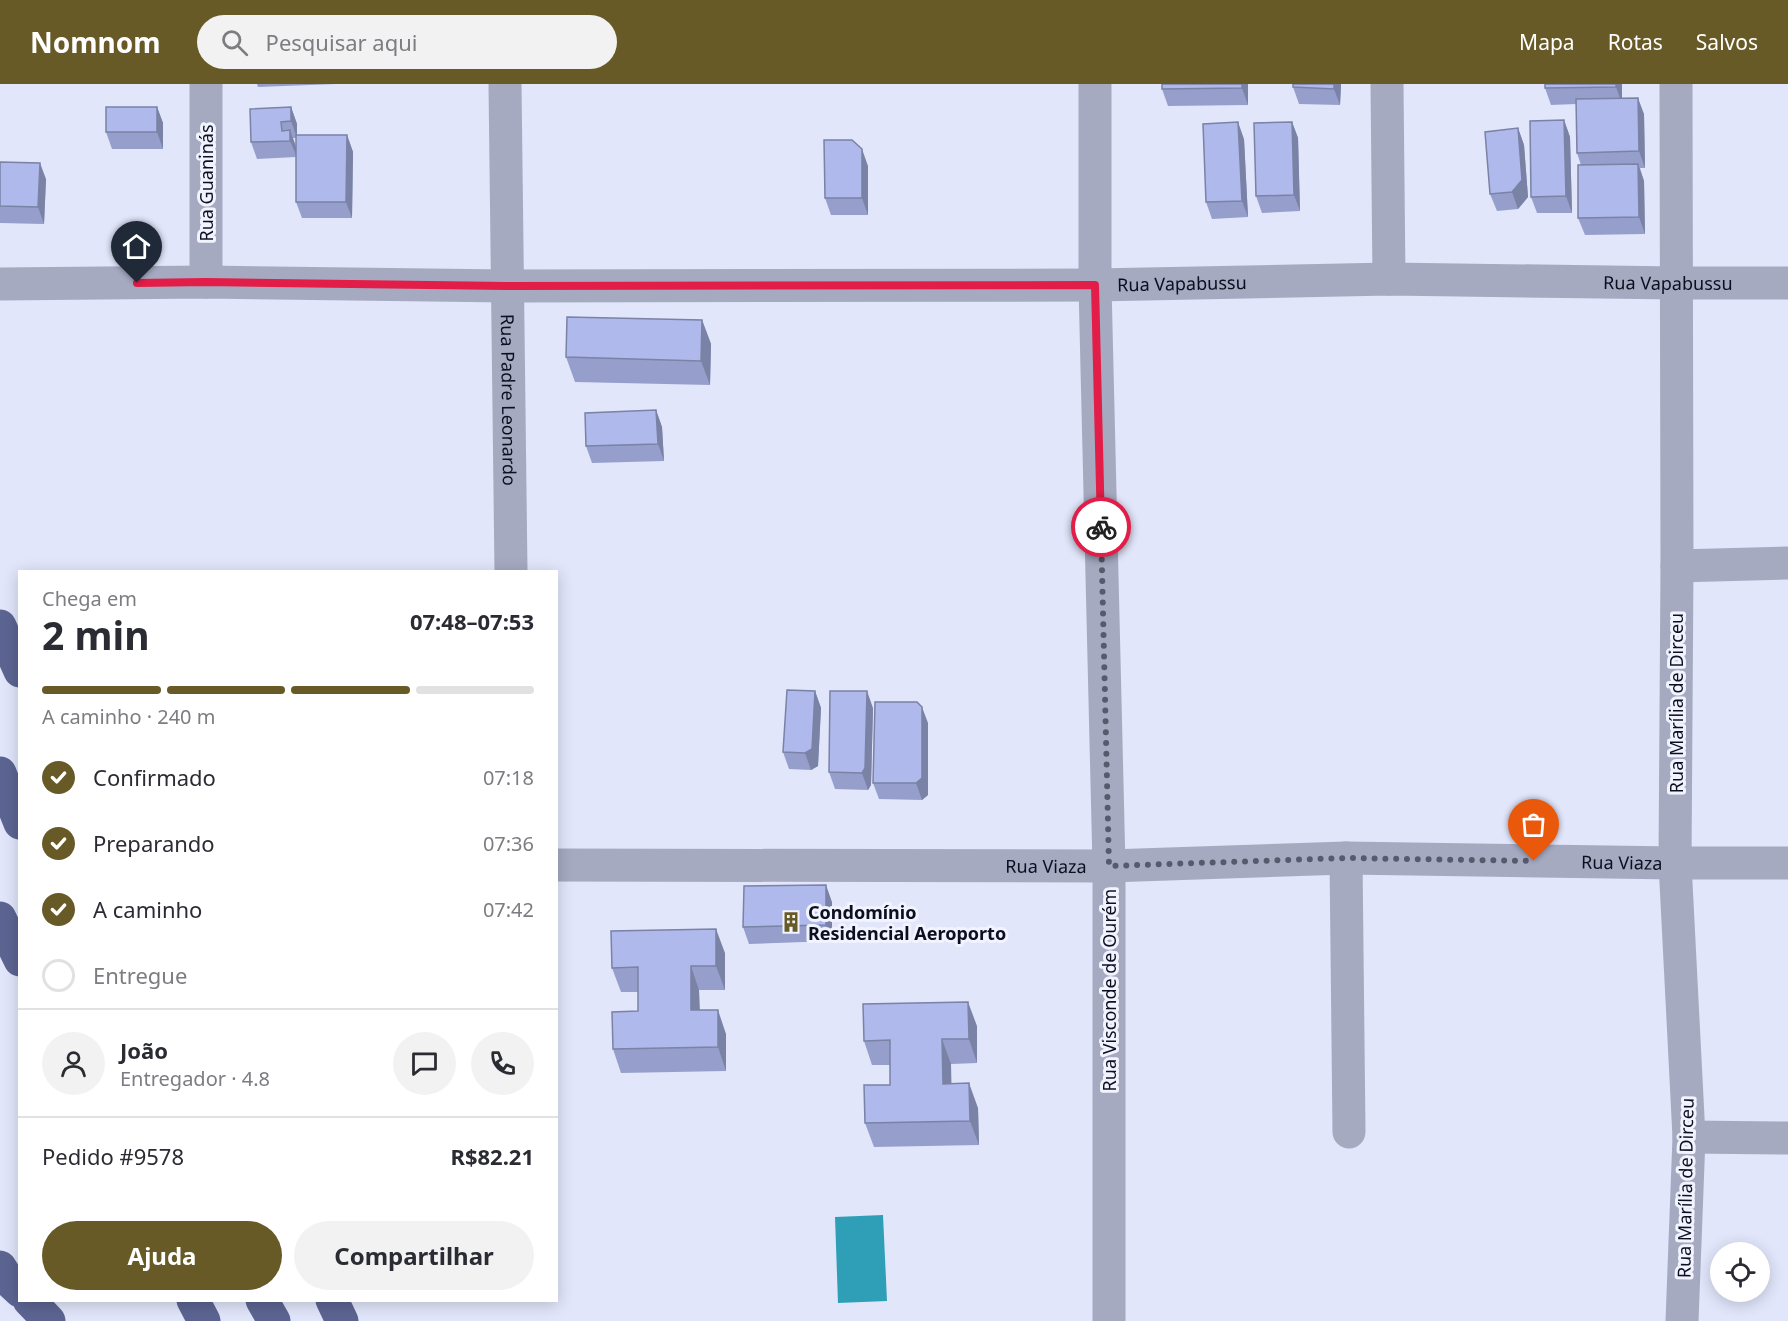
<!DOCTYPE html>
<html lang="pt">
<head>
<meta charset="utf-8">
<style>
  body { margin:0; font-family:"Noto Sans",sans-serif; background:#f2f2f3; color:#2b2b33; height:100vh; display:flex; flex-direction:column; font-size:22px; white-space:nowrap }
  * { box-sizing:border-box; margin:0 }
  p { font-size:20px; color:#7c7c81 }
  .icon { flex:none; width:33px; height:33px; fill:none; stroke:currentColor; stroke-width:2; stroke-linecap:round; stroke-linejoin:round }
  .map { position:relative; flex:1; overflow:hidden }
  .drawer { position:absolute; left:18px; top:486px; width:540px; height:732px; display:flex; flex-direction:column; background:#fff; border-radius:0px; box-shadow:0 3px 15px #0003 }
  .drawer>* { flex:none }
  .fabs { position:absolute; left:1710px; top:1158px; display:grid; gap:12px }
  .fabs a { display:grid; place-items:center; width:60px; height:60px; border-radius:50%; background:#fff; box-shadow:0 3px 15px #0003; font-size:30px }
  .pin { position:absolute; display:grid; place-items:center; width:51px; height:51px; color:#fff; margin:-62px -26px; border-radius:50% 50% 50% 0; rotate:-45deg; box-shadow:0 0 6px #0007 }
  .pin .icon { rotate:45deg }
  .courier { position:absolute; display:grid; place-items:center; width:60px; height:60px; margin:-30px; border:4px solid #e11d48; border-radius:50%; background:#fff; color:#222; box-shadow:0 2px 8px #0007 }
  .summary em { font-style:normal; font-weight:700 }
  .summary div { display:flex; flex-direction:column-reverse }
  .summary { display:flex; align-items:center; justify-content:space-between; height:102px; padding:0 24px }
  h1 { font-size:39px; font-weight:700; line-height:45px }
  .bar { display:grid; grid-template-columns:repeat(4,1fr); gap:9px 6px; align-content:center; height:72px; padding:0 24px }
  .bar i { height:8px; border-radius:4px; background:#e1e1e2 }
  .bar .current { background:#675a27 }
  .bar p { grid-column:span 4 }
  .line { display:flex; align-items:center; gap:15px; padding:0 24px; border-top:2px solid #e1e1e2 }
  .line div { flex:1 }
  .round { display:grid; place-items:center; flex:none; width:63px; height:63px; border-radius:32px; background:#f2f2f3 }
  ol { padding:0 24px; list-style:none }
  li { display:flex; align-items:center; gap:18px; height:66px }
  li p { margin-inline-start:auto }
  li .icon { padding:6px; border-radius:50%; background:#675a27; color:#fff; stroke-width:4 }
  li:last-child { color:#7c7c81 }
  li i { width:33px; height:33px; border:3px solid #e1e1e2; border-radius:50% }
  .cta { display:flex; gap:12px; margin-top:auto; padding:12px 24px }
  .cta a { flex:1; height:69px; border-radius:36px; background:#675a27; color:#fff; font-size:24px; font-weight:700; line-height:69px; text-align:center }
  .cta a+a { background:#f2f2f3; color:#2b2b33 }
  header { display:flex; align-items:center; gap:36px; box-sizing:border-box; height:84px; padding:0 30px; background:#675a27; color:#fff }
  header strong { font-size:28px }
  nav { display:flex; gap:33px; margin-inline-start:auto; font-size:21px }
  .search { width:420px; height:54px; background:#f2f2f3; display:flex; align-items:center; gap:15px; box-sizing:border-box; padding:0 21px; border-radius:33px; color:#7c7c81; font-size:22px }
  .map>svg:first-child { display:block }
</style>
</head>
<body>
<header>
<strong>Nomnom</strong>
<div class="search"><svg class="icon" aria-label="search" viewBox="0 0 24 24"><circle cx="10" cy="10" r="6"/><path d="M15 15l6 6"/></svg>Pesquisar aqui</div>
<nav><a>Mapa</a><a>Rotas</a><a>Salvos</a></nav>
</header>
<div class="map">
<svg width="1788" height="1237" viewBox="0 0 1788 1237">
  <rect width="100%" height="100%" fill="#e1e6fb"/>
  <!-- water -->
  <path fill="#2e9fb7" d="M883,1131L887,1217L838,1219L835,1133Z"/>
  <g fill="none" stroke-linecap="round" stroke-linejoin="round">
    <!-- minor -->
    <g stroke="#a5aac1" stroke-width="33">
      <path d="M206,0V198"/>
      <path id="s1" d="M505,0L511,488"/>
      <path d="M1095,0V201L1109,782V1237"/>
      <path d="M1387,0L1389,195"/>
      <path d="M1676,0L1677,482L1675,779L1689,1053L1682,1237"/>
      <path id="s2" d="M0,200L206,198L507,202L1095,201L1389,195L1677,199H1788"/>
      <path d="M1677,482L1788,479"/>
      <path d="M1346,774L1349,1048"/>
      <path id="s3" d="M556,781L1109,782L1346,774L1675,779H1788"/>
      <path d="M1689,1053L1788,1054"/>
    </g>
    <!-- highway -->
    <path stroke="#5c6592" stroke-width="33" d="M0,542L20,587
      M0,689L20,739
      M0,834L20,876
      M0,1183L9,1197L20,1207
      M29,1216L49,1237
      M193,1216L204,1237
      M262,1216L274,1237
      M332,1216L342,1237"/>
  </g>
  <!-- wall -->
  <path fill="#969fcb" fill-rule="evenodd" d="M257,0H336L258,3Z
    M1162,0H1248V21L1168,22L1162,5Z
    M1341,0L1340,21L1299,20L1293,3Z
    M1545,0H1622V14L1644,30L1645,84H1640L1644,97L1645,150L1585,151L1578,134L1581,81L1577,69L1576,20L1551,21L1545,4Z
    M157,23L163,39V65H112L106,48Z
    M291,23L297,40V51H347L353,68L352,134H302L296,118V73L257,75L251,58ZM293,54H296V63Z
    M1564,36L1570,53L1572,129H1537L1531,113Z
    M1292,38L1298,54L1300,127L1262,129L1256,112Z
    M1518,44L1524,61L1528,113L1518,125L1497,127L1490,110Z
    M1244,55L1248,133L1212,135L1206,118Z
    M0,78L46,95L44,140L0,139Z
    M868,82V131H831L825,114Z
    M702,236L711,260L710,301L575,298L566,273Z
    M656,326L662,343L664,377L592,379L586,362Z
    M815,607L821,624L818,682L811,686L789,685L783,668Z
    M873,624L871,701L868,706L835,705L829,688Z
    M928,639V711L922,716L879,715L873,699Z
    M832,818V857L749,860L743,843Z
    M725,869V906H699L700,926L726,950V987L621,989L613,965L638,927V908H621L612,884Z
    M977,942V979L951,980V1000L978,1024L979,1061L874,1063L865,1039L890,1001V981H872L864,957Z"/>
  <!-- shaded-wall -->
  <path fill="#7a82a5" d="M1242,0H1248V21L1242,4Z
    M1334,0H1341L1340,21L1334,5Z
    M1616,0H1622V20L1616,3Z
    M1638,14L1644,30L1645,84L1639,67Z
    M157,23L163,39V65L157,48Z
    M291,23L297,40V54L291,37Z
    M1564,36L1570,53L1572,129L1566,112Z
    M1238,38L1244,55L1248,133L1242,117Z
    M1292,38L1298,54L1300,127L1294,111Z
    M1518,44L1524,61L1528,113L1518,125L1512,108Z
    M290,46L296,63L297,73L290,57Z
    M347,51L353,68L352,134L346,118Z
    M862,65L868,82V131L862,114Z
    M40,79L46,95L44,140L38,123Z
    M1638,80L1644,97L1645,150L1639,133Z
    M702,236L711,260L710,301L701,277Z
    M656,326L662,343L664,377L658,360Z
    M815,607L821,624L818,682L811,686L805,669Z
    M867,607L873,624L871,701L868,706L862,689Z
    M922,623L928,639V711L922,716L916,699Z
    M826,801L832,818V857L826,841Z
    M716,845L725,869V906L716,882Z
    M691,882L699,906L700,951L691,926Z
    M968,918L977,942V979L969,955Z
    M718,926L726,950V987L718,963Z
    M942,955L951,980L952,1024L943,1000Z
    M969,999L978,1024L979,1061L970,1037Z"/>
  <!-- building -->
  <path fill="#afb9ec" stroke="#7a82a5" stroke-width="1.5" d="M1162,0H1242V4L1162,5Z
    M1293,0H1334V5L1293,3Z
    M1545,0H1616V3L1545,4Z
    M1638,14L1639,67L1577,69L1576,15Z
    M106,23H157V48H106Z
    M291,23V37L281,38L282,47L290,46V57L251,58L250,25Z
    M1564,36L1566,112L1531,113L1530,37Z
    M1238,38L1242,117L1206,118L1203,40Z
    M1292,38L1294,111L1256,112L1254,39Z
    M1518,44L1522,96L1512,108L1490,110L1485,48Z
    M296,51H347L346,118H296Z
    M824,56H852L862,65V114H825Z
    M0,78L40,79L38,123L0,122Z
    M1638,80L1639,133L1578,134V81Z
    M567,233L702,236L701,277L566,273Z
    M656,326L658,360L586,362L585,329Z
    M787,606L815,607L812,665L805,669L783,668Z
    M830,607H867L865,684L862,689L829,688Z
    M875,618H917L922,623V694L916,699H873Z
    M826,801V841L743,843L744,802Z
    M716,845V882H691V926H718V963L613,965L612,928L638,927V883L612,884L611,847Z
    M968,918L969,955H942L943,1000L969,999L970,1037L865,1039L864,1001H890V956L864,957L863,920Z"/>
  <g fill="none" stroke-linecap="round" stroke-linejoin="round">
    <!-- done -->
    <path stroke="#575a6d" stroke-width="6" stroke-dasharray="0 10.8" d="M1101,443L1109,782L1346,774L1534,777"/>
    <!-- route -->
    <path stroke="#e11d48" stroke-width="8" d="M137,199L206,198L507,202L1095,201L1101,443"/>
  </g>
  <!-- icons -->
  <defs>
    <g id="building-bare" transform="scale(1.62)"><path d="M-4-6H4V6H1V3H-1V6H-4ZM-2.5-4.3h1.7v1.8h-1.7ZM.8-4.3h1.7v1.8H.8ZM-2.5-1h1.7V.8h-1.7ZM.8-1h1.7V.8H.8Z" fill="#675a27" stroke="#f1f3fe" stroke-width="2.5" paint-order="stroke"/></g>
  </defs>
  <g fill-rule="evenodd">
    <use href="#building-bare" x="791" y="838"/>
  </g>
  <g text-anchor="middle" dominant-baseline="central" stroke-width="6" stroke-linejoin="round" paint-order="stroke">
    <!-- street labels -->
    <g font-size="18" fill="#0c0f20" stroke="#f1f3fe">
      <text transform="translate(206 99) rotate(-90)">Rua Guaninás</text>
      <text stroke="none"><textPath href="#s2" startOffset="1182">Rua Vapabussu</textPath></text>
      <text stroke="none"><textPath href="#s2" startOffset="1668">Rua Vapabussu</textPath></text>
      <text stroke="none"><textPath href="#s1" startOffset="316">Rua Padre Leonardo</textPath></text>
      <text transform="translate(1676 619) rotate(-90)">Rua Marília de Dirceu</text>
      <text stroke="none"><textPath href="#s3" startOffset="1066">Rua Viaza</textPath></text>
      <text stroke="none"><textPath href="#s3" startOffset="490">Rua Viaza</textPath></text>
      <text transform="translate(1109 906) rotate(-90)">Rua Visconde de Ourém</text>
      <text transform="translate(1685 1104) rotate(-89)">Rua Marília de Dirceu</text>
    </g>
    <!-- poi labels -->
    <g font-size="18" font-weight="bold" fill="#0c0f20" stroke="#f1f3fe" text-anchor="start">
      <text x="808" y="828">Condomínio<tspan x="808" dy="21">Residencial Aeroporto</tspan></text>
    </g>
  </g>
</svg>
<div class="fabs">
<a><svg class="icon" aria-label="locate" viewBox="0 0 24 24"><circle cx="12" cy="12" r="6"/><path d="M12 2v4M12 18v4M2 12h4M18 12h4"/></svg></a>
</div>
<div class="pin" style="left:1534px;top:777px;background:#ea580c"><svg class="icon" aria-label="bag" viewBox="0 0 24 24"><path d="M5 8h14l-1 12H6zM9 8a3 3 0 0 1 6 0"/></svg></div>
<div class="pin" style="left:137px;top:199px;background:#1f2937"><svg class="icon" aria-label="home" viewBox="0 0 24 24"><path d="M3 11l9-7 9 7M6 9v11h12V9"/></svg></div>
<div class="courier" style="left:1101px;top:443px"><svg class="icon" aria-label="bike" viewBox="0 0 24 24"><circle cx="6" cy="16" r="4"/><circle cx="18" cy="16" r="4"/><path d="M6 16l4-8h5l3 8M10 8l3 8H6M13 5h3"/></svg></div>
<section class="drawer">
<div class="summary"><div><h1>2 min</h1><p>Chega em</p></div><em>07:48–07:53</em></div>
<div class="bar"><i class="current"></i><i class="current"></i><i class="current"></i><i></i><p>A caminho · 240 m</p></div>
<ol>
<li><svg class="icon" aria-label="check" viewBox="0 0 24 24"><path d="M5 12l5 5 9-10"/></svg>Confirmado<p>07:18</p></li>
<li><svg class="icon" aria-label="check" viewBox="0 0 24 24"><path d="M5 12l5 5 9-10"/></svg>Preparando<p>07:36</p></li>
<li><svg class="icon" aria-label="check" viewBox="0 0 24 24"><path d="M5 12l5 5 9-10"/></svg>A caminho<p>07:42</p></li>
<li><i></i>Entregue</li>
</ol>
<div class="line" style="height:108px"><a class="round"><svg class="icon" aria-label="person" viewBox="0 0 24 24"><circle cx="12" cy="8" r="4"/><path d="M4 21q1-7 8-7t8 7"/></svg></a><div><b>João</b><p>Entregador · 4.8</p></div><a class="round"><svg class="icon" aria-label="chat" viewBox="0 0 24 24"><path d="M4 5h16v11H9l-5 4z"/></svg></a><a class="round"><svg class="icon" aria-label="phone" viewBox="0 0 24 24"><path d="M5 4h4l2 5-3 2q2 4 5 5l2-3 5 2v4C11 20 4 13 5 4z"/></svg></a></div>
<div class="line" style="height:78px"><div>Pedido #9578</div><b>R$82.21</b></div>
<div class="cta"><a>Ajuda</a><a>Compartilhar</a></div>
</section>
</div>
</body>
</html>
